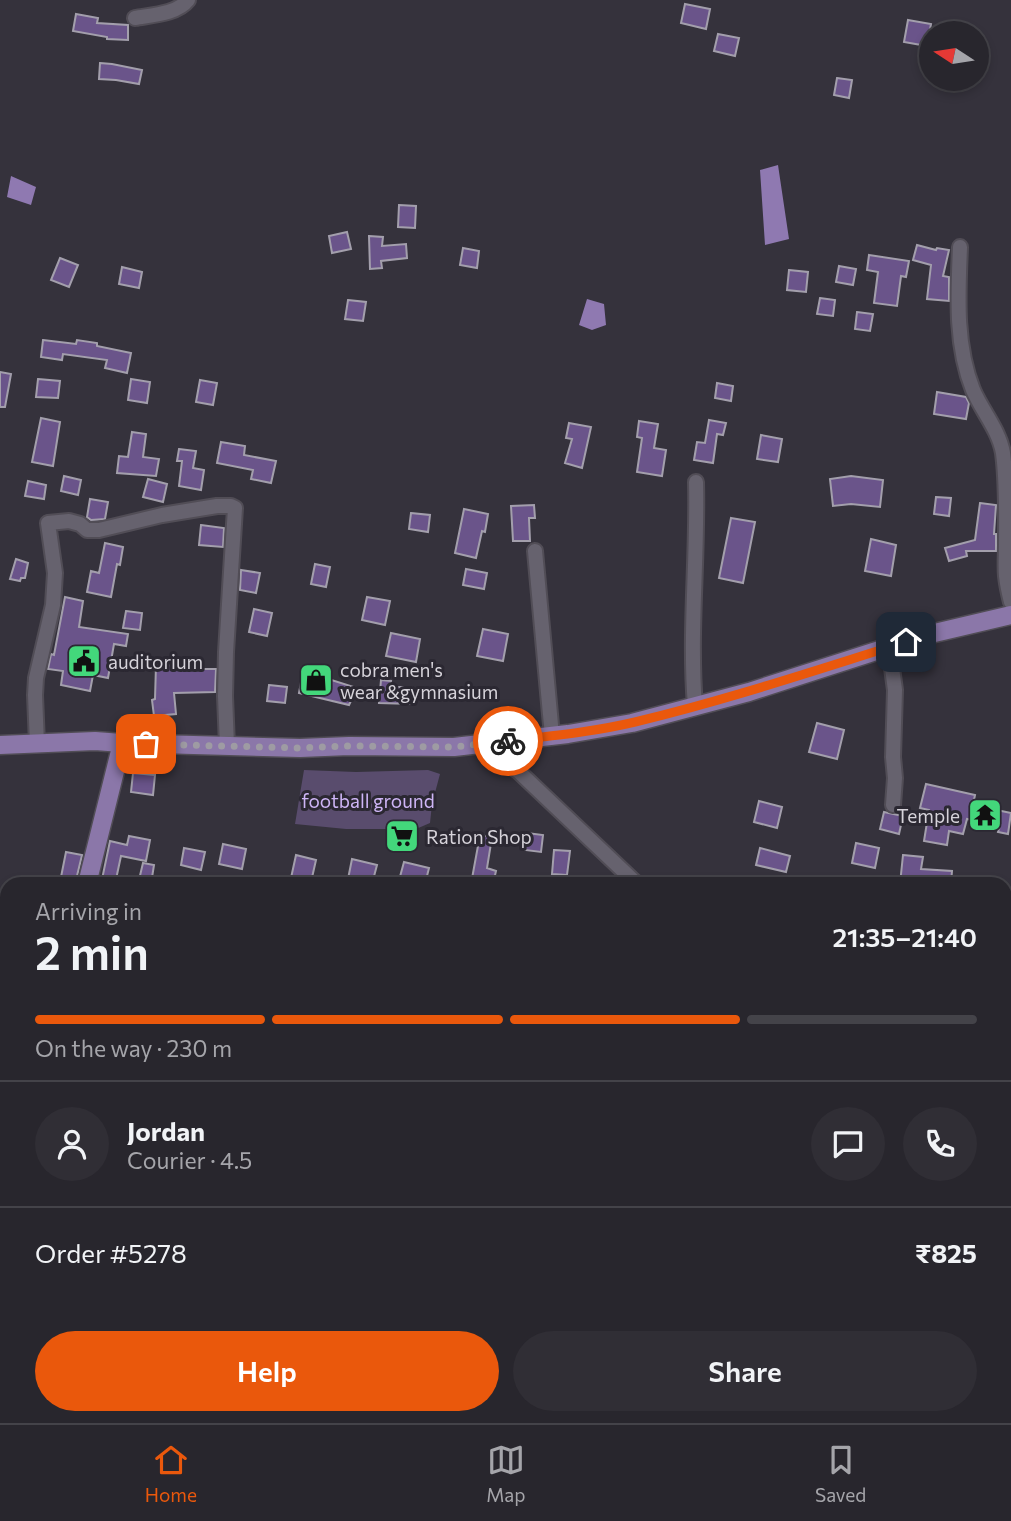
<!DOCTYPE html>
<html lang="en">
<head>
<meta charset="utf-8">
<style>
  body { margin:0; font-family:Commissioner,sans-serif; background:#302e35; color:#f1f3f6; height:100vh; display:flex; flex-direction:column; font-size:26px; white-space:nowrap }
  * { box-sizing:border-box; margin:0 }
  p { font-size:23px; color:#a5a5aa }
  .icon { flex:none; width:38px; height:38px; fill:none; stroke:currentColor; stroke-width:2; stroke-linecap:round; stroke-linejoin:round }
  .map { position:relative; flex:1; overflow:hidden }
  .details { position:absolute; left:0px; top:877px; width:1012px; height:548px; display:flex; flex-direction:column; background:#28262d; border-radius:21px 21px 0 0; box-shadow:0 4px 10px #0003,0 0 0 2px #444349 }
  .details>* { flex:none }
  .needle { width:46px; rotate:282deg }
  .controls { position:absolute; left:919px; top:21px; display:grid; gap:14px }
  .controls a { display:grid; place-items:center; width:70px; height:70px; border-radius:50%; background:#28262d; box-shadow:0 4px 10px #0003,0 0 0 2px #444349; font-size:35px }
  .pin { position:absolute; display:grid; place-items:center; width:60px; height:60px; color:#fff; margin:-30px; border-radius:14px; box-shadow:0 4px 10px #0006 }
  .courier { position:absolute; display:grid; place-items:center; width:70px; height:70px; margin:-35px; border:5px solid #ea580c; border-radius:50%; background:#fff; color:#222; box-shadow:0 2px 9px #0007 }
  .headline em { font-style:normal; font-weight:600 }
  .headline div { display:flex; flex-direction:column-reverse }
  .headline { display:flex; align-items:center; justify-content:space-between; height:119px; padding:0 35px }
  h1 { font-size:46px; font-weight:600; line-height:52px }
  .bar { display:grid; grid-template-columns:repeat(4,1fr); gap:10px 7px; align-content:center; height:84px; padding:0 35px }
  .bar i { height:9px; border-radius:5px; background:#444349 }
  .bar .current { background:#ea580c }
  .bar p { grid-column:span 4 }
  .line { display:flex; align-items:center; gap:18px; padding:0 35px; border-top:2px solid #444349 }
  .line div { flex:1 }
  .round { display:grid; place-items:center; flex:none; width:74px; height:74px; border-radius:37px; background:#302e35 }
  .button { display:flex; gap:14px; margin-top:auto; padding:14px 35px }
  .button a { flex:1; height:80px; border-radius:42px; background:#ea580c; color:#fff; font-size:28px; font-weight:600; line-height:80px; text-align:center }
  .button a+a { background:#302e35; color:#f1f3f6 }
  .tab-bar { display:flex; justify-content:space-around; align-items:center; height:98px; border-top:2px solid #444349; background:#28262d; font-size:19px; color:#a5a5aa }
  .tab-bar a { display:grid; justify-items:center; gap:4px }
  .tab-bar .current { color:#ea580c }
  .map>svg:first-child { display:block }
</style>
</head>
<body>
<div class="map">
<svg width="1011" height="1423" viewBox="0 0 1011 1423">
  <rect width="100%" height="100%" fill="#35323c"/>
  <!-- green -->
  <path fill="#594c6d" d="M304,770L356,772L428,770L440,774L432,804L430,823L416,829H346L295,824Z"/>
  <!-- water -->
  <path fill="#8f79b1" d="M778,165L789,239L765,245L760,170Z
    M11,176L36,187L31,205L7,197Z
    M587,299L604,304L606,325L592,330L579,325Z"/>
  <!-- building -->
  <path fill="#6a548a" stroke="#a39fac" stroke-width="2" d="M685,4L710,9L706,29L681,23Z
    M76,14L98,18L97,23L128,25V40L107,39V37L73,31Z
    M908,20L931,24L927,46L904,42Z
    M718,34L739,38L735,56L714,51Z
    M100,63L112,64L142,70L139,84L116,80L99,79Z
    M837,78L852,80L849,98L834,95Z
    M399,205L416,206L415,228L398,227Z
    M347,232L351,249L332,253L329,236Z
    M369,236L383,237L382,246L406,244L407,258L381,261L382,268L370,269Z
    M917,245L936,250L937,248L949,250L943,276L949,277V301L927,299L931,265L913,260Z
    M463,248L479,251L477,268L460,265Z
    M869,255L909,261L906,277L901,276L897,306L874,303L878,272L867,270Z
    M60,258L78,265L69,287L51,280Z
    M839,266L856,269L853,285L836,282Z
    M122,267L142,272L139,288L119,284Z
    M789,270L808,272L806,292L787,290Z
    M820,298L835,300L833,316L817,314Z
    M348,300L366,302L363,321L345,319Z
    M857,312L873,314L870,331L855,329Z
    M43,340L76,344L77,340L97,343V346L131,353L127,373L105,368L107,360L63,354L62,360L41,357Z
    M0,372L11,374L5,407H0Z
    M38,379L60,381L58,398L36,397Z
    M131,379L150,382L147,403L128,400Z
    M200,380L217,383L213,405L196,402Z
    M717,383L733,386L731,401L715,398Z
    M937,392L966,397L969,403L966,419L934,414Z
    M41,418L60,422L53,466L32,462Z
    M709,420L726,423L723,435L717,434L713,463L694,460L697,442L705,443Z
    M639,421L658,424L654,448L666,450L662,476L637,472L642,438L637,437Z
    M569,423L591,427L582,468L565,463L572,439L566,438Z
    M132,432L146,434L143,457L159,459L156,476L117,473L119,456L128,457Z
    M761,435L782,439L778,462L757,459Z
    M221,442L245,446L244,455L276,461L271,483L251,479L253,470L217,463Z
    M179,449L196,451L193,468L204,470L201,490L179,486L182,461H177Z
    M64,476L81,480L78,495L61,491Z
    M851,476L883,480L880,507L851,504L833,506L830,479Z
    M148,479L167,484L163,502L143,497Z
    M28,481L46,485L44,499L25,496Z
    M936,497L951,498L949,516L934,514Z
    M90,499L108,502L105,519L91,520L87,517Z
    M980,503L996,505L994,534H996V551H966L967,556L949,561L945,548L975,540Z
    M534,505L535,518H529L530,541H513L511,506Z
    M464,509L488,514L485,532L482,531L476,558L455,553Z
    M411,513L430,515L428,532L409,529Z
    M731,518L755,522L743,583L719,578Z
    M201,525L224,528L223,547L199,545Z
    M871,539L896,545L891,576L865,571Z
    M105,543L123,547L120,565L117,564L111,597L87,592L91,571L99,573Z
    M16,559L28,563L25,578H21L20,581L10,579Z
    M315,564L330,567L326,587L311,584Z
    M466,569L487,573L484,589L463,585Z
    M241,570L260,573L256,593L240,590Z
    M65,597L83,601L79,627L128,634L126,646L114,644L108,678L93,675L90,691L61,685L63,671L48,669L51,654L54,655Z
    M367,597L390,601L385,625L362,620Z
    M254,609L272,613L267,636L249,632Z
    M126,611L142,613L140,630L123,628Z
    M483,629L508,634L503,661L477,656Z
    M391,633L420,639L416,662L386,656Z
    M156,665L187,666V669H216L215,692L174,693L176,714L154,716L152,700L155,699Z
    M303,671L357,688L349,705L299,693Z
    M381,680L391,681L390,687H412V704L379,703Z
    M269,685L287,687L285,703L267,701Z
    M817,723L844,730L837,759L809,752Z
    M133,773L155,775L153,795L131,792Z
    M926,784L975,795L974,800L993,805L992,809L1011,813L1008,834L998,832L1000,825L967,819L963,834L949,831L947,845L924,841L929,810L920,808Z
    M759,801L782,807L777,828L754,822Z
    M884,812L903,816L899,834L880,829Z
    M527,833L543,835L541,852L525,850Z
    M480,835L492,837L487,868L496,871L493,884H471Z
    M129,836L150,840L146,861L121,856L115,884H101L110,841L127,845Z
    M856,843L879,848L875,868L852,863Z
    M223,844L246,849L242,869L219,864Z
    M184,848L205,852L201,870L181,865Z
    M760,848L790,856L786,872L756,865Z
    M554,850L570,851L567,875L552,874Z
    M66,852L82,855L76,880L61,877Z
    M296,855L316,860L311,882L291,878Z
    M903,855L923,857L921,869L952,871L951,884L920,882V884H900Z
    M352,859L377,865L372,884H347Z
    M404,862L429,868L425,884H398Z
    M143,863L154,865L151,884H138Z"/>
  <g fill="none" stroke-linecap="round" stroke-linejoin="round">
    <!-- minor casing -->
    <g stroke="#514d56" stroke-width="18">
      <path id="minor" d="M135,18C152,15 177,14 188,0
        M960,247C958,295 955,345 973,390C982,411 999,430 1003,453C1007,483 1006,514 1006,544C1006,554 1005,566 1006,576C1007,585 1009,594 1011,602
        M535,551L552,736
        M886,648L892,668L895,690L893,757L895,778L893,805
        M695,706C689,632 698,557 696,482
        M37,744L35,695L36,678L53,605L55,573L48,523L69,521L80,524L87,530H99L162,515L217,506H231L235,508L226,652L225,696L227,746
        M482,744L493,755L518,771L637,884
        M1004,1186L1011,1191
        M0,1279L7,1280
        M701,1423L702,1418"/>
    </g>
    <!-- major casing -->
    <g stroke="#514d56" stroke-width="21">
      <path id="major" d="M0,745L95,741L122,743L300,748L349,746L454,747L568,734L632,723L749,692L926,635L1011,615
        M87,884L122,743
        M0,1239L7,1209"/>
    </g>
    <!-- minor -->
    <use href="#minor" stroke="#66626e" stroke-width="14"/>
    <!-- major -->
    <use href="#major" stroke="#8b77a9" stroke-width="18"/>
  </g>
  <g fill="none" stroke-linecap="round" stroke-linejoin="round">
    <!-- done -->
    <path stroke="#9e9ba3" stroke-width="7" stroke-dasharray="0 12.6" d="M146,744L300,748L349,746L454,747L508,741"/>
    <!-- route -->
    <path stroke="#ea580c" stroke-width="9" d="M508,741C550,736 593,732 635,722C727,700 816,670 906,642"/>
  </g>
  <!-- icons -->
  <defs>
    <g id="civic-square" transform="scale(1.75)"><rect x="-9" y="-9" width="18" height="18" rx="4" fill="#43d77b" stroke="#2b2832"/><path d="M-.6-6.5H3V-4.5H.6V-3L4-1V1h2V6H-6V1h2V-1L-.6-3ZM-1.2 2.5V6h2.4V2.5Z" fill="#111"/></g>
    <g id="shop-square" transform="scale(1.75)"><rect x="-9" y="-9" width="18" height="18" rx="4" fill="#43d77b" stroke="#2b2832"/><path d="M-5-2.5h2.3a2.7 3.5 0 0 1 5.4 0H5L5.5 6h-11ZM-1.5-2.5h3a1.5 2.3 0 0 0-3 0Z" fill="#111"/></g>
    <g id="temple-square" transform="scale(1.75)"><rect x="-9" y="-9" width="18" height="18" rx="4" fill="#43d77b" stroke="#2b2832"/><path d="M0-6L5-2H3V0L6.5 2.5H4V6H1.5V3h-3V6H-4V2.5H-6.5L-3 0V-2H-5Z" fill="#111"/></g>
    <g id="supermarket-square" transform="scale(1.75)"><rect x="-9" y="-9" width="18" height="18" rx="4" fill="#43d77b" stroke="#2b2832"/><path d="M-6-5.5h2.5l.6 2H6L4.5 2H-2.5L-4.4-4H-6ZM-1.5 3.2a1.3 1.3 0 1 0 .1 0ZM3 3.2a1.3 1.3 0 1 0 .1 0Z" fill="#111"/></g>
  </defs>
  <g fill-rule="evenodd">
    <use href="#civic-square" x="84" y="661"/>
    <use href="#shop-square" x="316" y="680"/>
    <use href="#temple-square" x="985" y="815"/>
    <use href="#supermarket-square" x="402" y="836"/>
  </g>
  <g text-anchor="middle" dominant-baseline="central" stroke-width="6" stroke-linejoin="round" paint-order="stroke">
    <!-- poi labels -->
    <g font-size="19" fill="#d6d3da" stroke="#2b2832" text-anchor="start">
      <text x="108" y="661">auditorium</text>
      <text x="340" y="669">cobra men's<tspan x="340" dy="22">wear &amp;gymnasium</tspan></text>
      <text x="960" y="815" text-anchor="end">Temple</text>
      <text x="426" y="836">Ration Shop</text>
    </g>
    <!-- park labels -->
    <g font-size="19" fill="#ceb5f6" stroke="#2b2832">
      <text x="368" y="800">football ground</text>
    </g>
  </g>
</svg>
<div class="controls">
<a><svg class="needle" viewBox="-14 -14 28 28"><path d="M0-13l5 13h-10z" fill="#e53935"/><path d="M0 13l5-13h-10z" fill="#a5a5aa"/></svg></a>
</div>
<div class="pin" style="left:146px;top:744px;background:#ea580c"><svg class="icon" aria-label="bag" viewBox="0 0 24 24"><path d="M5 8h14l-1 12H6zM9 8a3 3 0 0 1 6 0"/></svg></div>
<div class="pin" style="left:906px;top:642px;background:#1f2937"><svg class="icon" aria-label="home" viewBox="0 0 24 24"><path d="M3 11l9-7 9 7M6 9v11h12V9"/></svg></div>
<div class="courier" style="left:508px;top:741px"><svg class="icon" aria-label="bike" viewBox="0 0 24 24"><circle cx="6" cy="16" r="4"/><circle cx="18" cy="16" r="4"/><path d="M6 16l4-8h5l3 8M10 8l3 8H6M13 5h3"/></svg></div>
<section class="details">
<div class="headline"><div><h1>2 min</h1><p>Arriving in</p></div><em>21:35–21:40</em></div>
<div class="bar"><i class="current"></i><i class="current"></i><i class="current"></i><i></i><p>On the way · 230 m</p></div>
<div class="line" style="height:126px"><a class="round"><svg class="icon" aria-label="person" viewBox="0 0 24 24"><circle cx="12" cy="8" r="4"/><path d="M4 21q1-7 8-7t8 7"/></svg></a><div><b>Jordan</b><p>Courier · 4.5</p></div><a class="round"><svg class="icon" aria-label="chat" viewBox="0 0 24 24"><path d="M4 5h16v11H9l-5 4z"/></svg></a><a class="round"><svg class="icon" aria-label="phone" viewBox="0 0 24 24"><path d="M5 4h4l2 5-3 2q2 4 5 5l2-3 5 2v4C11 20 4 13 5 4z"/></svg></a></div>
<div class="line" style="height:91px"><div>Order #5278</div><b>₹825</b></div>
<div class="button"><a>Help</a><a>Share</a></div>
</section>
</div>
<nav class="tab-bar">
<a class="current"><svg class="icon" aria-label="home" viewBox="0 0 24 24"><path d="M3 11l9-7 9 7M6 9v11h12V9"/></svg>Home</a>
<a><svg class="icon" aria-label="map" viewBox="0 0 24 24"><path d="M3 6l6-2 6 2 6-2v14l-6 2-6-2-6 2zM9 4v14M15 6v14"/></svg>Map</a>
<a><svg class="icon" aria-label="saved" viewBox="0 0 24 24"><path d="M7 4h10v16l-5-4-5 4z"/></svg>Saved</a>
</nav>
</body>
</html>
